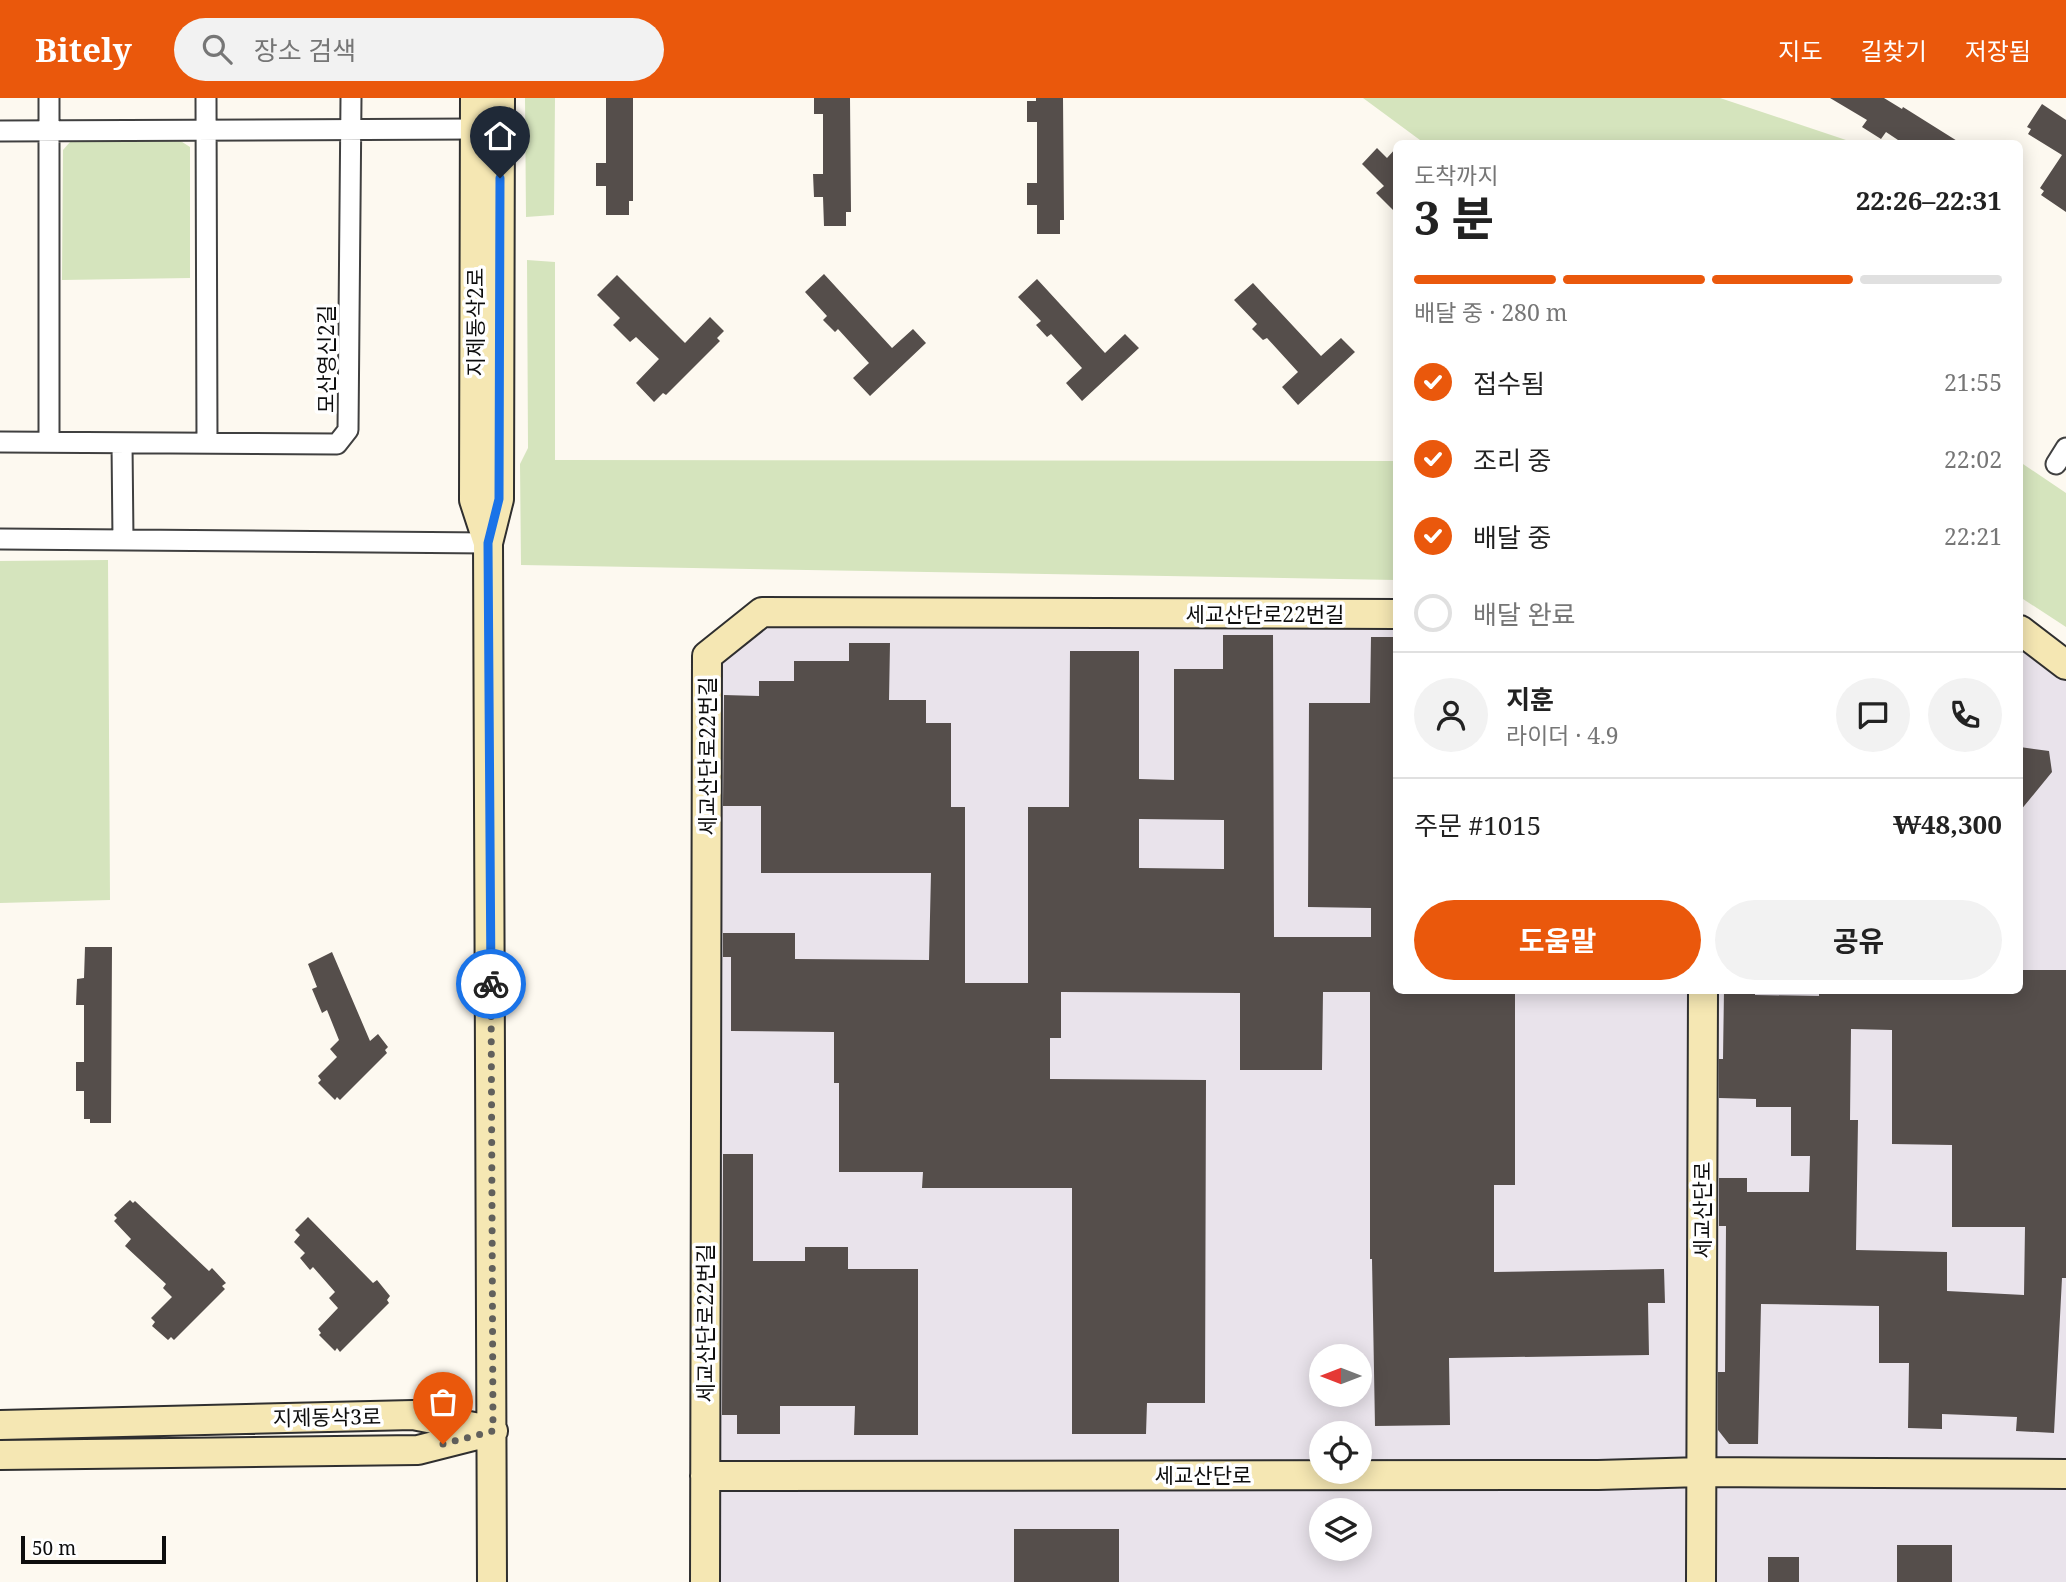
<!DOCTYPE html>
<html lang="ko">
<head>
<meta charset="utf-8">
<style>
  body { margin:0; font-family:"Noto Serif","Noto Sans KR",serif; background:#f2f2f2; color:#222; height:100vh; display:flex; flex-direction:column; font-size:26px; white-space:nowrap }
  * { box-sizing:border-box; margin:0 }
  p { font-size:23px; color:#767676 }
  .icon { flex:none; width:38px; height:38px; fill:none; stroke:currentColor; stroke-width:2; stroke-linecap:round; stroke-linejoin:round }
  .map { position:relative; flex:1; overflow:hidden }
  .details { position:absolute; left:1393px; top:42px; width:630px; height:854px; display:flex; flex-direction:column; background:#fff; border-radius:10px; box-shadow:0 4px 18px #0003 }
  .details>* { flex:none }
  .needle { width:46px; rotate:270deg }
  .controls { position:absolute; left:1309px; top:1246px; display:grid; gap:14px }
  .controls a { display:grid; place-items:center; width:63px; height:63px; border-radius:50%; background:#fff; box-shadow:0 4px 18px #0003; font-size:35px }
  .scale { position:absolute; left:21px; bottom:18px; width:145px; box-sizing:border-box; padding-left:7px; border:4px solid #0d0d0d; border-top:0; font-size:19px; line-height:24px; white-space:nowrap; color:#0d0d0d; -webkit-text-stroke:5px #fff; paint-order:stroke }
  .pin { position:absolute; display:grid; place-items:center; width:60px; height:60px; color:#fff; margin:-72px -30px; border-radius:50% 50% 50% 0; rotate:-45deg; box-shadow:0 0 7px #0007 }
  .pin .icon { rotate:45deg }
  .courier { position:absolute; display:grid; place-items:center; width:70px; height:70px; margin:-35px; border:5px solid #1a73e8; border-radius:50%; background:#fff; color:#222; box-shadow:0 2px 9px #0007 }
  .headline em { font-style:normal; font-weight:700 }
  .headline div { display:flex; flex-direction:column-reverse }
  .headline { display:flex; align-items:center; justify-content:space-between; height:119px; padding:0 21px }
  h1 { font-size:46px; font-weight:700; line-height:52px }
  .bar { display:grid; grid-template-columns:repeat(4,1fr); gap:10px 7px; align-content:center; height:84px; padding:0 21px }
  .bar i { height:9px; border-radius:5px; background:#e0e0e0 }
  .bar .selected { background:#ea580c }
  .bar p { grid-column:span 4 }
  .line { display:flex; align-items:center; gap:18px; padding:0 21px; border-top:2px solid #e0e0e0 }
  .line div { flex:1 }
  .round { display:grid; place-items:center; flex:none; width:74px; height:74px; border-radius:37px; background:#f2f2f2 }
  ol { padding:0 21px; list-style:none }
  li { display:flex; align-items:center; gap:21px; height:77px }
  li p { margin-inline-start:auto }
  li .icon { padding:7px; border-radius:50%; background:#ea580c; color:#fff; stroke-width:4 }
  li:last-child { color:#767676 }
  li i { width:38px; height:38px; border:4px solid #e0e0e0; border-radius:50% }
  .button { display:flex; gap:14px; margin-top:auto; padding:14px 21px }
  .button a { flex:1; height:80px; border-radius:42px; background:#ea580c; color:#fff; font-size:28px; font-weight:700; line-height:80px; text-align:center }
  .button a+a { background:#f2f2f2; color:#222 }
  header { display:flex; align-items:center; gap:42px; box-sizing:border-box; height:98px; padding:0 35px; background:#ea580c; color:#fff }
  header strong { font-size:33px }
  nav { display:flex; gap:38px; margin-inline-start:auto; font-size:24px }
  .search { width:490px; height:63px; background:#f2f2f2; display:flex; align-items:center; gap:18px; box-sizing:border-box; padding:0 24px; border-radius:38px; color:#767676; font-size:26px }
  .map>svg:first-child { display:block }
</style>
</head>
<body>
<header>
<strong>Bitely</strong>
<div class="search"><svg class="icon" aria-label="search" viewBox="0 0 24 24"><circle cx="10" cy="10" r="6"/><path d="M15 15l6 6"/></svg>장소 검색</div>
<nav><a>지도</a><a>길찾기</a><a>저장됨</a></nav>
</header>
<div class="map">
<svg width="2066" height="1484" viewBox="0 0 2066 1484">
  <rect width="100%" height="100%" fill="#fdf9f0"/>
  <!-- industrial -->
  <path fill="#e9e3eb" fill-rule="evenodd" d="M1396,508V892H2020V526L2066,555V1484H699L697,567L709,538L733,520ZM1321,1258H1360V1297H1321ZM1321,1335H1360V1374H1321ZM1321,1412H1360V1451H1321Z"/>
  <!-- green -->
  <path fill="#d5e4bd" d="M525,0H555L554,117L526,119Z
    M1363,0H1720L1846,42L1847,45H1424Z
    M179,42L190,49V180L62,182L63,52L70,44Z
    M527,162L555,164V362L1396,363V482L521,467L520,366L528,350Z
    M2020,364L2066,395V529L2020,499Z
    M108,462L110,802L0,805V463Z"/>
  <!-- building -->
  <path fill="#554e4b" fill-rule="evenodd" d="M606,0H633V103H629V117H606V88H596V65H606Z
    M814,0H850L851,114H846V128H824L823,99H814L813,76H823V16H814Z
    M1036,0H1063L1064,122H1060V136H1037V107H1027V85H1037V24H1027V3H1036Z
    M1830,0H1884L1902,11L1903,9L1962,46H1904L1886,34L1881,41L1862,29L1867,22Z
    M2042,6L2066,22V114L2041,97L2044,93L2040,90L2062,57L2028,36L2031,31L2027,29Z
    M1377,50L1387,60L1396,50V115L1376,95L1384,88L1362,66Z
    M824,176L892,250L913,231L926,245L870,298L853,280L869,265L838,231L835,234L823,222L827,218L805,194Z
    M617,177L685,245L710,219L724,233L717,240L720,243L666,297L663,295L654,304L636,285L659,261L636,239L630,244L613,227L620,220L597,197Z
    M1037,181L1105,255L1125,236L1139,250L1082,303L1066,285L1082,270L1051,236L1047,239L1036,227L1041,223L1018,199Z
    M1253,185L1321,258L1341,240L1355,254L1298,307L1282,289L1298,274L1267,240L1263,242L1252,231L1257,226L1234,202Z
    M1223,537H1273L1274,839H1371V810L1308,809L1309,605H1370L1371,539H1396V892H1515V1087H1494V1174L1664,1171L1665,1205H1648L1649,1257L1449,1260L1450,1327L1375,1328L1372,1161H1370V894H1323L1322,972H1240V895L1061,894V940H1050V981L1206,982L1205,1305H1147L1146,1336H1072V1090H922L923,1074H839V985H834V934L731,933V859H723V835H795V861L929,862L931,775H761V708H723L724,597L759,598V583H794V563H849V545H890L889,602H926V625H951V709H965V885H1028V709H1069L1070,553H1139V681L1174,682V571H1223ZM1139,721L1224,722V771L1139,770Z
    M2020,649L2049,653L2052,674L2020,713Z
    M85,849H112L111,1025H90V1021H84V993H76V964H84V907H76L77,881L84,880Z
    M332,854L370,943L378,936L388,949L385,952L387,955L340,1002L337,999L335,1002L318,985L321,982L318,978L337,959L330,951L339,942L327,912L322,915L312,891L317,889L308,866Z
    M2020,872H2066V1180H2062L2054,1335L2016,1333L2017,1319L1942,1316V1331L1908,1330L1909,1265H1879V1208L1761,1206L1758,1346H1729L1718,1332V1274H1725L1726,1128H1719V1080H1747V1094H1809L1810,1058H1791V1009H1756V1001L1719,1000V961H1723L1724,892H1755V897L1819,898V892H2020ZM1851,931L1892,932V1046L1952,1047V1129H2025L2024,1197L1947,1193V1154L1856,1152L1858,1022H1850Z
    M723,1056H753V1163H805V1149H848V1171H918V1337H854L855,1308H780V1336H737V1317H722Z
    M130,1102L133,1105L135,1103L209,1173L212,1170L226,1185L222,1188L225,1191L174,1242L171,1239L168,1242L152,1228L155,1224L151,1220L172,1199L163,1190L166,1186L125,1148L131,1141L114,1123L117,1120L114,1117Z
    M308,1119L373,1185L377,1182L390,1198L387,1202L389,1205L340,1254L337,1250L335,1253L319,1237L321,1235L318,1231L338,1210L329,1200L335,1194L313,1169L310,1172L300,1160L305,1155L294,1144L300,1137L295,1132Z
    M1014,1431H1119V1484H1014Z
    M1897,1447H1952V1484H1897Z
    M1768,1459H1799V1484H1768Z"/>
  <g fill="none" stroke-linecap="round" stroke-linejoin="round">
    <!-- street casing -->
    <g stroke="#404040" stroke-width="23">
      <path id="street" d="M49,0V343
        M206,0L207,345
        M0,33L475,31
        M0,344L337,346L348,332L351,0
        M122,345L123,442
        M2056,366L2066,350
        M0,441L488,445"/>
    </g>
    <!-- secondary casing -->
    <g stroke="#2f2f2f" stroke-width="32">
      <path id="secondary" d="M475,0L474,402L488,445L499,401L500,0
        M488,445L492,1484
        M2020,532L2066,567
        M0,1327L413,1317L484,1331
        M0,1357L418,1352L493,1333
        M705,1378L1598,1377L1701,1374L2066,1376
        M705,1484L707,558L762,514L1396,516
        M1701,1484L1703,892"/>
    </g>
    <!-- street -->
    <use href="#street" stroke="#fff" stroke-width="19"/>
    <!-- secondary -->
    <use href="#secondary" stroke="#f5e7b3" stroke-width="28"/>
  </g>
  <g fill="none" stroke-linecap="round" stroke-linejoin="round">
    <!-- done -->
    <path stroke="#61605c" stroke-width="7" stroke-dasharray="0 12.6" d="M443,1346L493,1333L491,886"/>
    <!-- route -->
    <path stroke="#1a73e8" stroke-width="9" d="M491,886L488,445L499,401L500,80"/>
  </g>
  <g text-anchor="middle" dominant-baseline="central" stroke-width="7" stroke-linejoin="round" paint-order="stroke">
    <!-- street labels -->
    <g font-size="21" fill="#0d0d0d" stroke="#fff">
      <text transform="translate(475 224) rotate(-90)">지제동삭2로</text>
      <text transform="translate(326 261) rotate(-90)">모산영신2길</text>
      <text x="1265" y="516">세교산단로22번길</text>
      <text transform="translate(707 658) rotate(-90)">세교산단로22번길</text>
      <text transform="translate(1702 1112) rotate(-90)">세교산단로</text>
      <text transform="translate(705 1225) rotate(-90)">세교산단로22번길</text>
      <text transform="translate(327 1319) rotate(-1)">지제동삭3로</text>
      <text x="1203" y="1377">세교산단로</text>
    </g>
  </g>
</svg>
<div class="controls">
<a><svg class="needle" viewBox="-14 -14 28 28"><path d="M0-13l5 13h-10z" fill="#e53935"/><path d="M0 13l5-13h-10z" fill="#767676"/></svg></a>
<a><svg class="icon" aria-label="locate" viewBox="0 0 24 24"><circle cx="12" cy="12" r="6"/><path d="M12 2v4M12 18v4M2 12h4M18 12h4"/></svg></a>
<a><svg class="icon" aria-label="layers" viewBox="0 0 24 24"><path d="M12 4l9 5-9 5-9-5zM3 14l9 5 9-5"/></svg></a>
</div>
<div class="scale">50 m</div>
<div class="pin" style="left:443px;top:1346px;background:#ea580c"><svg class="icon" aria-label="bag" viewBox="0 0 24 24"><path d="M5 8h14l-1 12H6zM9 8a3 3 0 0 1 6 0"/></svg></div>
<div class="pin" style="left:500px;top:80px;background:#1f2937"><svg class="icon" aria-label="home" viewBox="0 0 24 24"><path d="M3 11l9-7 9 7M6 9v11h12V9"/></svg></div>
<div class="courier" style="left:491px;top:886px"><svg class="icon" aria-label="bike" viewBox="0 0 24 24"><circle cx="6" cy="16" r="4"/><circle cx="18" cy="16" r="4"/><path d="M6 16l4-8h5l3 8M10 8l3 8H6M13 5h3"/></svg></div>
<section class="details">
<div class="headline"><div><h1>3 분</h1><p>도착까지</p></div><em>22:26–22:31</em></div>
<div class="bar"><i class="selected"></i><i class="selected"></i><i class="selected"></i><i></i><p>배달 중 · 280 m</p></div>
<ol>
<li><svg class="icon" aria-label="check" viewBox="0 0 24 24"><path d="M5 12l5 5 9-10"/></svg>접수됨<p>21:55</p></li>
<li><svg class="icon" aria-label="check" viewBox="0 0 24 24"><path d="M5 12l5 5 9-10"/></svg>조리 중<p>22:02</p></li>
<li><svg class="icon" aria-label="check" viewBox="0 0 24 24"><path d="M5 12l5 5 9-10"/></svg>배달 중<p>22:21</p></li>
<li><i></i>배달 완료</li>
</ol>
<div class="line" style="height:126px"><a class="round"><svg class="icon" aria-label="person" viewBox="0 0 24 24"><circle cx="12" cy="8" r="4"/><path d="M4 21q1-7 8-7t8 7"/></svg></a><div><b>지훈</b><p>라이더 · 4.9</p></div><a class="round"><svg class="icon" aria-label="chat" viewBox="0 0 24 24"><path d="M4 5h16v11H9l-5 4z"/></svg></a><a class="round"><svg class="icon" aria-label="phone" viewBox="0 0 24 24"><path d="M5 4h4l2 5-3 2q2 4 5 5l2-3 5 2v4C11 20 4 13 5 4z"/></svg></a></div>
<div class="line" style="height:91px"><div>주문 #1015</div><b>₩48,300</b></div>
<div class="button"><a>도움말</a><a>공유</a></div>
</section>
</div>
</body>
</html>
